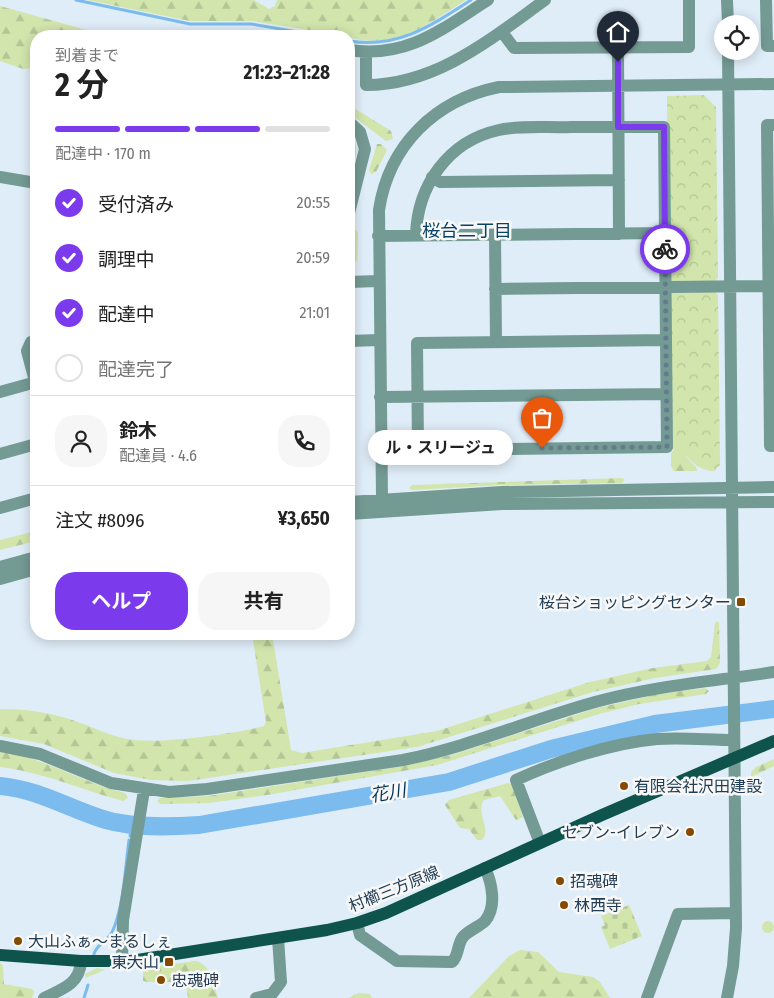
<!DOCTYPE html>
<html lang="ja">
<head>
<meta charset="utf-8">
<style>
  body { margin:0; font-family:"Fira Sans Condensed","Noto Sans JP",sans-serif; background:#f6f6f6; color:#222; height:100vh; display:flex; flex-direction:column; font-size:19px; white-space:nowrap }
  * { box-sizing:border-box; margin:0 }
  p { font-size:16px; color:#767676 }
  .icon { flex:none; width:28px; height:28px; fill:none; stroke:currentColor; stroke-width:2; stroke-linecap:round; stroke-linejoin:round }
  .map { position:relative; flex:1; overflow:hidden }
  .drawer { position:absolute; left:30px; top:30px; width:325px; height:610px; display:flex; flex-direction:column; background:#fff; border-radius:20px; box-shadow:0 2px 12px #0003 }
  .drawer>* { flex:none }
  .controls { position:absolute; left:714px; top:15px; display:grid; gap:10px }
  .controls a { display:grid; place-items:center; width:45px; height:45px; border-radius:50%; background:#fff; box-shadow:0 2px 12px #0003; font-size:25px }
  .pin { position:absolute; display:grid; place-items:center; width:42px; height:42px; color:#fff; margin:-51px -21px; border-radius:50% 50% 50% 0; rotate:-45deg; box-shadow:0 0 5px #0007 }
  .pin .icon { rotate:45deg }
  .courier { position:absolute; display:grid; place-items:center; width:50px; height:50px; margin:-25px; border:4px solid #7c3aed; border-radius:50%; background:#fff; color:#222; box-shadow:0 1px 6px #0007 }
  .bubble { position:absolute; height:35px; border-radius:18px; background:#fff; box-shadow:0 2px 12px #0003; font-size:16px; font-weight:700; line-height:35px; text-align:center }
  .headline em { font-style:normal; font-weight:700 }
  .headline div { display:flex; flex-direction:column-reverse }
  .headline { display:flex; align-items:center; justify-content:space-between; height:85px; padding:0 25px }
  h1 { font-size:32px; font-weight:700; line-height:38px }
  .bar { display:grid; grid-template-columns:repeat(4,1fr); gap:8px 5px; align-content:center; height:60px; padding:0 25px }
  .bar i { height:6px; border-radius:4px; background:#e0e0e0 }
  .bar .current { background:#7c3aed }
  .bar p { grid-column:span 4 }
  .line { display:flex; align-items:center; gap:12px; padding:0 25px; border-top:1px solid #e0e0e0 }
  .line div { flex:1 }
  .round { display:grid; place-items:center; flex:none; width:52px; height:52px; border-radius:20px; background:#f6f6f6 }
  ol { padding:0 25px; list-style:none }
  li { display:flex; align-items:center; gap:15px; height:55px }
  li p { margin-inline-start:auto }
  li .icon { padding:5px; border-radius:50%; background:#7c3aed; color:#fff; stroke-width:4 }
  li:last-child { color:#767676 }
  li i { width:28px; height:28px; border:2px solid #e0e0e0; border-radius:50% }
  .cta { display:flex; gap:10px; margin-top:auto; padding:10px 25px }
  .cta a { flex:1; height:58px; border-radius:20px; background:#7c3aed; color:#fff; font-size:20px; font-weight:700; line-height:58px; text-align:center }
  .cta a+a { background:#f6f6f6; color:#222 }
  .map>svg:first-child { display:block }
</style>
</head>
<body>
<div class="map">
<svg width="774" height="998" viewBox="0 0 774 998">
  <defs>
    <pattern id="forest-firs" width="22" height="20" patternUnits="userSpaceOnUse" patternTransform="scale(1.25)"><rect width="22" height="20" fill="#d1e5ac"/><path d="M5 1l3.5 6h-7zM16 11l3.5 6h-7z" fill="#b3c696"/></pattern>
    <pattern id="cemetery-stones" width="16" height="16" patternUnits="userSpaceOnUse" patternTransform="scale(1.25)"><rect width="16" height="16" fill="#d1e5ac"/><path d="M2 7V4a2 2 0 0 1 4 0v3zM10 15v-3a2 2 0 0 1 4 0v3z" fill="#b3c696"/></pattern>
    <pattern id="park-crowns" width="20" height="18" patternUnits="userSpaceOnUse" patternTransform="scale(1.25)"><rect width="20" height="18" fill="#d1e5ac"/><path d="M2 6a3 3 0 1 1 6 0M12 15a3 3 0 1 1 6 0" fill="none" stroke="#b3c696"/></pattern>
  </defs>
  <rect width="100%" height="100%" fill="#dfedf8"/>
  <!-- grass -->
  <path fill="#d1e5ac" d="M97,968L105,970L85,978V974Z"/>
  <!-- forest -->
  <path fill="url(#forest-firs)" d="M87,0H254L269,9L275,6L277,0H466C434,20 403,45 362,40C357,39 352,39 349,36L251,21H190Z
    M0,6L108,36H36V68L23,69L0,61Z
    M142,30L159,36H123Z
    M349,105L391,131L393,139L386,141L349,113Z
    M349,133C363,146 353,164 349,180Z
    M377,144H381L387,150L376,172L371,174L369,170Z
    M355,229L358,232L357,261L349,267V241Z
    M675,449L679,450L696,467L697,471H674L671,466V453Z
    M622,478L625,480L622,483L502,485L412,490L409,488L412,485Z
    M36,531V541L0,550V540Z
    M717,621L719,623L720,663L716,669L655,678L593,692L417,747L188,781L151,780L114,773L44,744L0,736V709C24,709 49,712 72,720C91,726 107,735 127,739C155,745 235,734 264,726L266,722L252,634H272L291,750L302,753L437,731L590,682L653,668L707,661L711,657L715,623Z
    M705,688L709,691L706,694L639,704L599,714L437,765L267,795L209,803L160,804L157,801L160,798L208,796L404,766L455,754L597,708L658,694Z
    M0,752C45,757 82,783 125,793L128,798L123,801C82,790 43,772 0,767Z
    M774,759V766L751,777V772L756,767Z
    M508,783L513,785L523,817L516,820L500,796L484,800C475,811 492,830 482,840H477L469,829L460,828L445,805L449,800Z
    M762 927a6 6 0 1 1 12 0a6 6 0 1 1-12 0Z
    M520,950L538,952L559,972L593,977L600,982L610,998H469L509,956Z
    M195,961C210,962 214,986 218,998H188L186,985L183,982H147L143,981V970L146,968Z
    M0,962L3,966L4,984L32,989L34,992L32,998H0Z
    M358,993L370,994L372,998H349Z"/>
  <!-- cemetery -->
  <path fill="url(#cemetery-stones)" d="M629,905L642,936L610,949L601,927L605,925L601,916Z"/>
  <!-- park -->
  <path fill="url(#park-crowns)" d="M704,95L716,107L718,278L713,283H674L669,279L667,96Z
    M674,290H713L718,295L720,465L714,471C692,471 687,449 671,449L669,295Z"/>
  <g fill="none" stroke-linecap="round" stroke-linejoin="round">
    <!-- stream -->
    <path stroke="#7cbbed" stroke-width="3" d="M76,0L190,24H251L322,36
      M349,41C398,49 432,25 471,0
      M130,836L132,824
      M94,954C97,943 109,941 113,930C124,905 125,868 129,840
      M84,998L88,985"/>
    <!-- river -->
    <path stroke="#7cbbed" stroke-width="18" d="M0,786C41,790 69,809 106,820C135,828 169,827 199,825L449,782L551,749L655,724L774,709"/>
    <!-- minor -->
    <path stroke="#739a93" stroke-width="12" d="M727,0L728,24
      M766,0L767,46H774
      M502,32L514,48L689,47V0
      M618,47L619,234
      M349,50C407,59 442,29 488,0
      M366,52V85C436,85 491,39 545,0
      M349,122L360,132L365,149L349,213
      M774,125H767L770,446H774
      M0,177L36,183
      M432,177L440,182L619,180
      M495,235L496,342
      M378,236L665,233
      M416,236C417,186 448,141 499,130C522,125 548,128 572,127C602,127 633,127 664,127L667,447L418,450L417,343L666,340
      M349,282L378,281
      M495,289L774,286
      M36,341L31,342L27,351L36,385
      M349,341L379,340
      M0,392L36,382
      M380,397L666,394
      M0,454L36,444
      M382,499L379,210C389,145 435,100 499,87L774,84
      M349,502L502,492L774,487
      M0,508L36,498
      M349,514L502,504L774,502
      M0,567L36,557
      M0,579L36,569
      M0,746L40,754L111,783L169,792L207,789L403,760C468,747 530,720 595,702C653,686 714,681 774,672
      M540,843L516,780C557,761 612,743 657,739C683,737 709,740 734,740
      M357,923L360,935L397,961L452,962C459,956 457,944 463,937C469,930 479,927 485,921C497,907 492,883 485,868
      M122,961L123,920L144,790
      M44,998C62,989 80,984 81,961
      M256,998L272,994L281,982L278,938
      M647,998L678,914L736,913
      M727,998L733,966L736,928L728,51"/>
    <!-- major -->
    <path stroke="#0e544c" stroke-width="12" d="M0,955L81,961H131L327,930L357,923L386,913L602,815L774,741"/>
  </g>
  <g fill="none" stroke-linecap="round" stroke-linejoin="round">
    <!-- done -->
    <path stroke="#647b8f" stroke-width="5" stroke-dasharray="0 9" d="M542,448L667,447L665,249"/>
    <!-- route -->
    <path stroke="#7c3aed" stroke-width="6" d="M618,62V127H664L665,249"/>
  </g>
  <!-- markers -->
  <g fill="#844b00" stroke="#f8f8f8" stroke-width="2">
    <rect x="736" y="597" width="10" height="10" rx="2.5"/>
    <circle cx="624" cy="786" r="5"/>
    <circle cx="690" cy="832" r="5"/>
    <circle cx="560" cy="881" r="5"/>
    <circle cx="564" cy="905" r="5"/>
    <circle cx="18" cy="941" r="5"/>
    <rect x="164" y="957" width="10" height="10" rx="2.5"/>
    <circle cx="161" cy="980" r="5"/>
  </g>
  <g text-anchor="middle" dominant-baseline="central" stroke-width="5" stroke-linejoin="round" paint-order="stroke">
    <!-- poi labels -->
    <g font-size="16" fill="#213e56" stroke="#f8f8f8" text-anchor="start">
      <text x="731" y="602" text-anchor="end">桜台ショッピングセンター</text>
      <text x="634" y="786">有限会社沢田建設</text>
      <text x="680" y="832" text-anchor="end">セブン-イレブン</text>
      <text x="570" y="881">招魂碑</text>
      <text x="574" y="905">林西寺</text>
      <text x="28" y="941">大山ふぁ～まるしぇ</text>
      <text x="159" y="962" text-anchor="end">東大山</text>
      <text x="171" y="980">忠魂碑</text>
    </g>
    <!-- street labels -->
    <g font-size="16" fill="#213e56" stroke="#f8f8f8">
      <text transform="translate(394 889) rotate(-22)">村櫛三方原線</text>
    </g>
    <!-- neighbourhood labels -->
    <g font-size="18" fill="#074369" stroke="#f8f8f8">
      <text x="467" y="231">桜台二丁目</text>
    </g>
    <!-- water labels -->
    <g font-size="18" font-style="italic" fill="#003354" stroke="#f8f8f8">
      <text transform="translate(388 793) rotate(-10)">花川</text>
    </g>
  </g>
</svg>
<div class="controls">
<a><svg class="icon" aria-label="locate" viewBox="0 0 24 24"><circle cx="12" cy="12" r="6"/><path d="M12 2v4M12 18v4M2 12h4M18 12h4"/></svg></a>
</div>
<div class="pin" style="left:542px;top:448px;background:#ea580c"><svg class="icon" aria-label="bag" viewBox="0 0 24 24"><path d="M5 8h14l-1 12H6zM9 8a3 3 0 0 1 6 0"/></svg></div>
<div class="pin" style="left:618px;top:62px;background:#1f2937"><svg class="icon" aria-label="home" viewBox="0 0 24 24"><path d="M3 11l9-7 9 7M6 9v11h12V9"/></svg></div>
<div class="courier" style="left:665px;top:249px"><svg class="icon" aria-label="bike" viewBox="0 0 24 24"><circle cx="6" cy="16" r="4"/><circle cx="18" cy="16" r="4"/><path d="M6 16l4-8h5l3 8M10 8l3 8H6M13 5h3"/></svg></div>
<div class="bubble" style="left:368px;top:430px;width:145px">ル・スリージュ</div>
<section class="drawer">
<div class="headline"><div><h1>2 分</h1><p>到着まで</p></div><em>21:23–21:28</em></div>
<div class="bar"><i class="current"></i><i class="current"></i><i class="current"></i><i></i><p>配達中 · 170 m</p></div>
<ol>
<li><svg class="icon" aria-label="check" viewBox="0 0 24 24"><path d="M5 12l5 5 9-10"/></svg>受付済み<p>20:55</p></li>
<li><svg class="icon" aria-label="check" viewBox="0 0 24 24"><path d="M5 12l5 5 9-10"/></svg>調理中<p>20:59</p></li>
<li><svg class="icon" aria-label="check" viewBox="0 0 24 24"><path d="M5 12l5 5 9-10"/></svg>配達中<p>21:01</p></li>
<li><i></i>配達完了</li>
</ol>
<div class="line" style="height:90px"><a class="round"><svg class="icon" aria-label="person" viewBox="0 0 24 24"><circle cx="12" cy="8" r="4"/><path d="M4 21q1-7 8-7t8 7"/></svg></a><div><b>鈴木</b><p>配達員 · 4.6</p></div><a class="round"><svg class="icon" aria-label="phone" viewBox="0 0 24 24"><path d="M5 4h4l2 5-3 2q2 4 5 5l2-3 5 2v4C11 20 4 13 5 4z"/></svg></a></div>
<div class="line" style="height:65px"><div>注文 #8096</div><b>¥3,650</b></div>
<div class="cta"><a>ヘルプ</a><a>共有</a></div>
</section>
</div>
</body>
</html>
